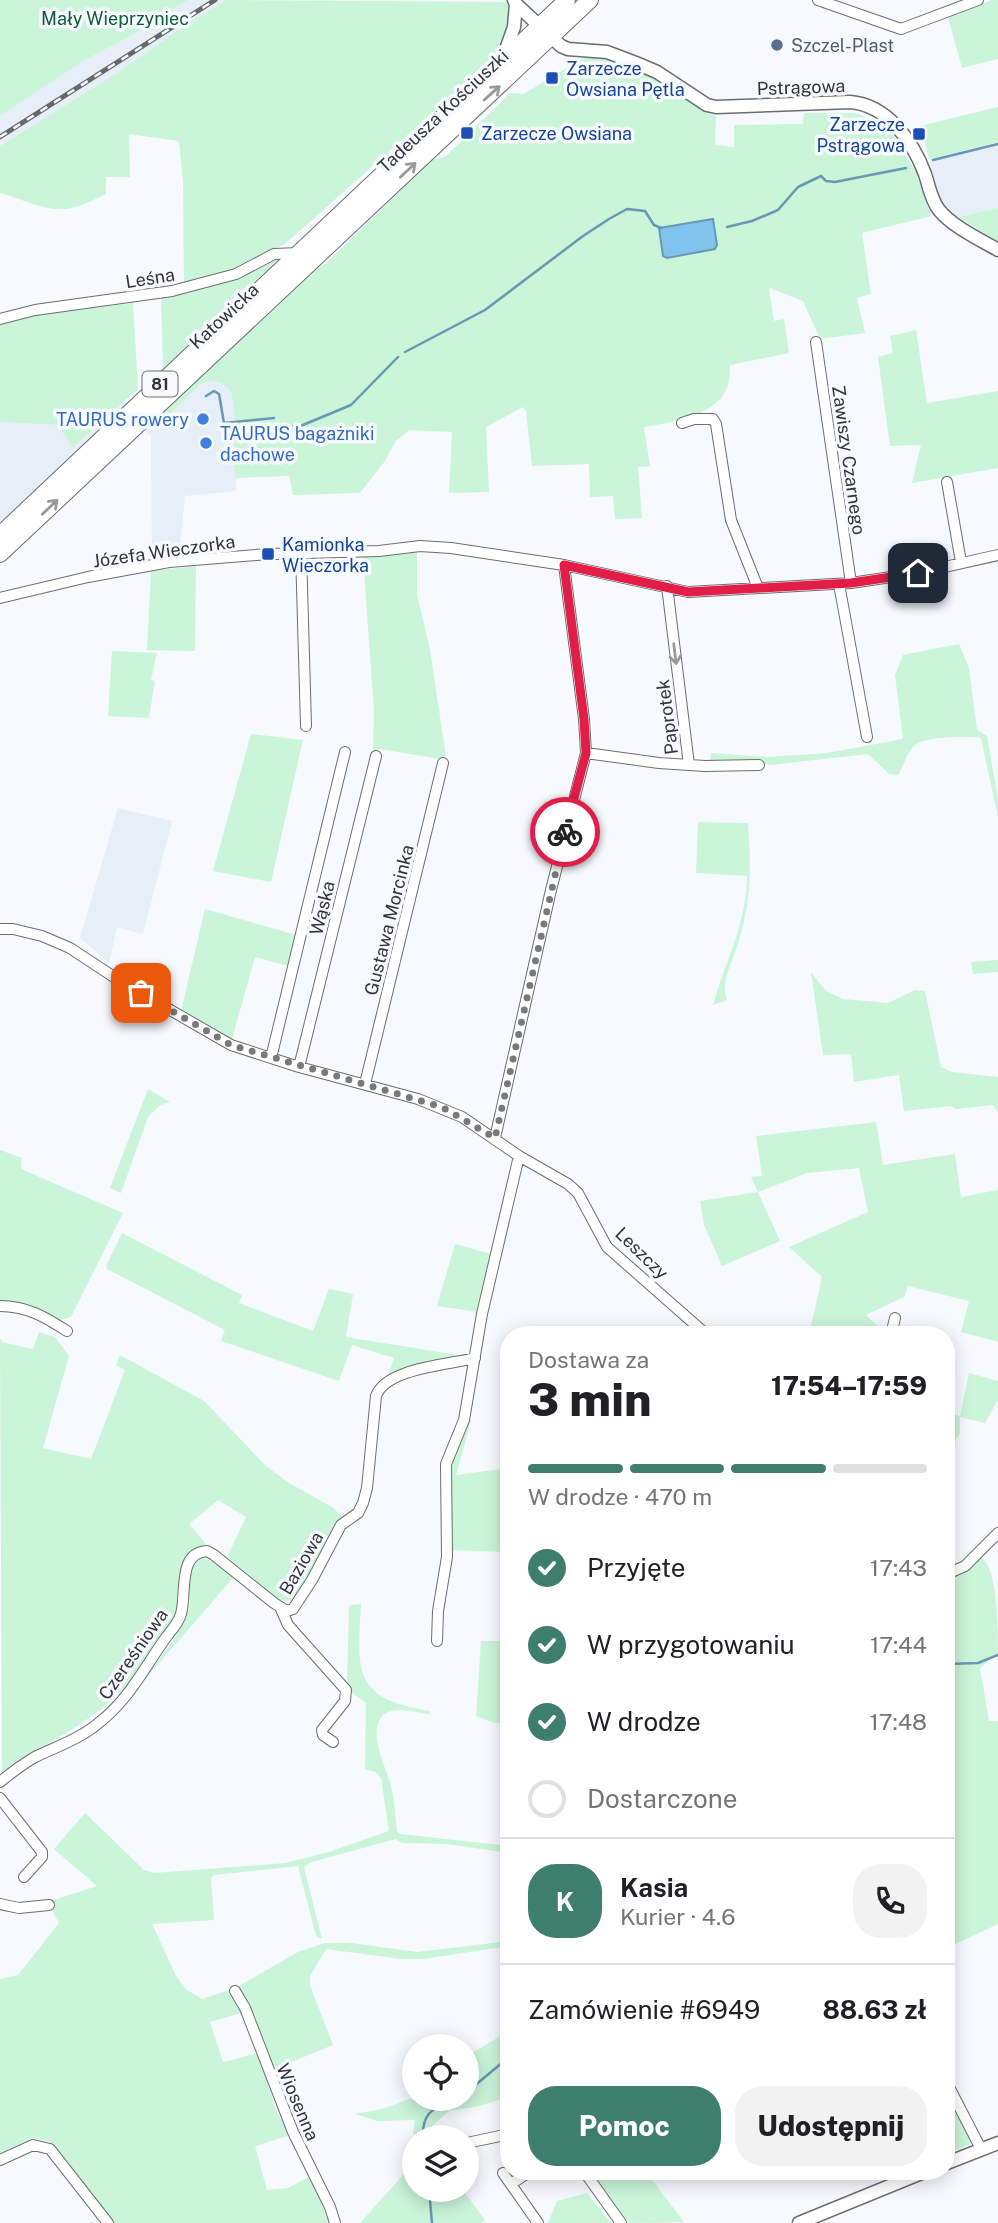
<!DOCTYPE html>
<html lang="pl">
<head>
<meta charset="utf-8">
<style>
  body { margin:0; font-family:"Public Sans",sans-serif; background:#f2f2f2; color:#202124; height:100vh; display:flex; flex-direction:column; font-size:26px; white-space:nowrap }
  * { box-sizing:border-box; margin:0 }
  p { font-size:23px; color:#757577 }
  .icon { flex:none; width:38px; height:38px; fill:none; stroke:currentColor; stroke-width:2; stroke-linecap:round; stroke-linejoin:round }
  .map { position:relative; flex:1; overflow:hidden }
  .details { position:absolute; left:500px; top:1326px; width:455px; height:854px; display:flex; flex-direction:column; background:#fff; border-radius:28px; box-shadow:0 4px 18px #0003 }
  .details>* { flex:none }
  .controls { position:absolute; left:402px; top:2034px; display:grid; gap:14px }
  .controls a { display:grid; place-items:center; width:77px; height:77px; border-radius:50%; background:#fff; box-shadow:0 4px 18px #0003; font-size:35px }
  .pin { position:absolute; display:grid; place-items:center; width:60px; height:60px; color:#fff; margin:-30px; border-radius:14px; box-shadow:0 4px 10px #0006 }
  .courier { position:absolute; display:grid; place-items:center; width:70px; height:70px; margin:-35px; border:5px solid #e11d48; border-radius:50%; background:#fff; color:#222; box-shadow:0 2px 9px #0007 }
  .head em { font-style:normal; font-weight:800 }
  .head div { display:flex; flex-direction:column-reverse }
  .head { display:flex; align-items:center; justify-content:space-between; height:119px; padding:0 28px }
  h1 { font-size:46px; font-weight:800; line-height:52px }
  .bar { display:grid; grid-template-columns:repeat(4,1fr); gap:10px 7px; align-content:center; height:84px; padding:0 28px }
  .bar i { height:9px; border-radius:5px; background:#e0e0e0 }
  .bar .active { background:#3d7e6c }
  .bar p { grid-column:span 4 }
  .line { display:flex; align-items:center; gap:18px; padding:0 28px; border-top:2px solid #e0e0e0 }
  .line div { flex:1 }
  .round { display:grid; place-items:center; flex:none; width:74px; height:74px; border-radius:28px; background:#f2f2f2 }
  ol { padding:0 28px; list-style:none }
  li { display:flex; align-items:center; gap:21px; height:77px }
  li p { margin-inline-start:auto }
  li .icon { padding:7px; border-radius:50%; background:#3d7e6c; color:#fff; stroke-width:4 }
  li:last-child { color:#757577 }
  li i { width:38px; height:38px; border:4px solid #e0e0e0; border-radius:50% }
  .action { display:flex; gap:14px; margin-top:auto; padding:14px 28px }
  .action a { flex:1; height:80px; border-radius:28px; background:#3d7e6c; color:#fff; font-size:28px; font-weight:800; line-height:80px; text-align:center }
  .action a+a { background:#f2f2f2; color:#202124 }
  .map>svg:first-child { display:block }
</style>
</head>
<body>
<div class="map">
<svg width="998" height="2223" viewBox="0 0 998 2223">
  <rect width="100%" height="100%" fill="#f6f9fe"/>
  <!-- built -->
  <path fill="#e6eef8" d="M188,0H225L171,35L117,73L0,146V116L85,60L127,38Z
    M998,142V208L958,217L942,204L929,159Z
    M212,381L222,383L231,392L234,407L236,491L185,496L179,556L152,562L151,436L145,430L0,534V422L58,425L73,447L125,400L160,424L201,384Z
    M118,808L172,821L143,934L117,927L109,963L80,938Z"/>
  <!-- green -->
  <path fill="#caf5d9" d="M0,0H188L127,38L85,60L0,116Z
    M225,0L510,2L508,27L503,47L421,123L285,244L257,256L239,268L184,285L183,182L179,141L129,134L130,177H106V194C96,199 85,204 75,207C50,215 24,199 0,193V146L117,73L171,35Z
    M992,0H998V59L962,68L948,17Z
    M600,53C621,63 646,70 666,82C683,93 696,111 716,116L715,145L734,147V125L803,124L804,113H855L876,121L891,132L916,172L931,216L862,233L871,294L857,298L865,333L820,339L803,301L769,288L774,321L784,319L789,353L730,365C730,375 729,388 722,397C707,417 667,423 644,427L650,466L638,467L642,518L615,519L613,496L590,497L589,464L532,466L526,411L523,407L486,427L489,492L449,493L452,432L409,430L395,442L385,461L360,493L293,495L289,476L235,478L234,407L231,392L222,383L212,381L201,384L160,424L156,420L318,267L325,264L432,160L446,156L510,93L524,94L583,58Z
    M998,107V142L929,159L921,126Z
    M998,208V242L958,217Z
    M281,257L283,259L163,368L161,297L237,278Z
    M133,303L138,390L125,400L73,448L58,425L0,422V325L31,316Z
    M916,330L927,403L998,391V468L912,483L921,445L890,446L878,357L893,353L890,336Z
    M417,552V594L430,650L446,756L439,759L381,749L373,750L374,711L363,556L379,557Z
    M196,566L195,651L147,650L151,571Z
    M959,644L969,668L977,730L987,736L998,799V817L981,738C967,736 924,736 915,745C907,752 904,766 898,775L889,774L868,754L770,765L752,761L710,762L711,753L766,757L827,753L903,739L895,675L903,655Z
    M112,651L157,653L151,680L155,681L149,718L108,716Z
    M251,734L303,740L271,882L213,871Z
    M698,822L748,823C752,873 751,905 735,953C729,968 721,984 727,1000L713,1005C725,962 747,922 747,876L696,873Z
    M205,909L296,935L289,966L255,957L232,1039L181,1011Z
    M998,960V972L973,974L971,962Z
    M811,972L826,991L843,999L888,1003L915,990L925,991L941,1067L952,1072L998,1077V1112L993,1105L956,1109L951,1106L904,1111L899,1075L854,1082L851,1054L823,1055Z
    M148,1089L170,1102L160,1105L148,1117L121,1193L110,1188Z
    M876,1122L883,1165L955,1154L961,1197L998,1190V1342L961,1332L969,1301L908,1286L904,1297L866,1315L887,1335H809L822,1277L789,1247L868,1212L859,1168L807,1173L758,1192L780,1241L722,1266L704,1225L700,1201L758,1192L751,1177L762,1176L756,1136Z
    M0,1150L22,1158L21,1169L123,1213L71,1317L60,1320C41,1308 23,1304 0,1301Z
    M122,1233L242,1295L239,1303L313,1331L329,1289L353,1294L346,1337L464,1356L388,1375L394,1358L352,1345L339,1381L221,1341L225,1330L107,1269L106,1266Z
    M455,1244L491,1254L477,1312L437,1306Z
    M39,1332L55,1337L69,1356L43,1448L91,1459L125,1370L116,1365L120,1355L204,1401L266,1466L289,1483L332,1507L343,1517L294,1600L280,1601L227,1557L246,1517L218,1500L189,1524L206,1544C170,1566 186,1579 176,1613C171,1629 151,1653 141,1667C118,1700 86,1722 51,1742C33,1752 17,1758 2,1773L0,1338L2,1342L33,1349Z
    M969,1373L998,1381V1400L985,1423L960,1417V1433L947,1456V1412L960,1416Z
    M467,1420L471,1421L456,1475L509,1468V1559L507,1552L450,1550V1459Z
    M203,1558L218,1563L233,1578L134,1692C149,1672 181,1635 188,1613C194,1594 181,1568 203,1558Z
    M982,1558C998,1569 998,1632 998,1653L980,1668L989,1721H998V1924L947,1948V1577L969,1568Z
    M361,1604C357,1672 353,1699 430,1711V1714C418,1713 397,1706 386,1713C364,1727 387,1769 391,1786C395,1801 395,1816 397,1831L400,1834L509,1846V1853L447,1844L402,1843L396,1839L311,1862L304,1867L322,1939L316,1936L298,1866L214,1875L211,1878L214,1920L152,1924L176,1976L187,1990L202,1999L229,1990L244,2012L210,2022L223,2062L258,2053L276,2110L291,2135L255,2146L267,2190L288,2188L311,2176L329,2223H114L49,2141L32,2138L0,2154V1979L18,1975L59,1923L50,1907L51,1901L97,1886L54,1849L85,1813L144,1870L155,1873L286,1863L329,1852L389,1831L381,1778L375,1772L365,1769L366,1703L349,1690L347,1684L349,1605Z
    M481,1641H509V1725L492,1722L476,1716Z
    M509,1941V1946L423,1959H401L326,1949L310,1976V1985L333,2045L272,2070L239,1986L298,1952L325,1943H352L417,1952Z
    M509,2015V2097L479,2106L449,2111L432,2126L434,2137H416L413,2133L415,2120L377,2121L355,2114L382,2109L415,2097L467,2098V2056L499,2037L503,2020Z
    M947,2092L971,2141L970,2144L947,2154Z
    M415,2149V2189H462L485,2220L481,2223H360L411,2166L410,2155Z
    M611,2172H646L684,2222L629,2223L596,2179Z
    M587,2193L611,2223H548L557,2201Z"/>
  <!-- water -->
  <path fill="#80c3ec" stroke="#6998b5" stroke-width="2" d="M713,219L717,245L715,249L667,258L663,256L659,228Z"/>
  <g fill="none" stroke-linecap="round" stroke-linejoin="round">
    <!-- stream -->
    <path stroke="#6998b5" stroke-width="2.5" d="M933,160L998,144
      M727,227L752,221L778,210L798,187L821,176L826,181L835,182L906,168
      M405,352L485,310L583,236L609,219L627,209L645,211L654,225L661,228
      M206,396L214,391L219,394L224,423L274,418
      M293,426L298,427L351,405L398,357
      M947,1664L978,1663L998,1655
      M467,2092L509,2057
      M423,2137C422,2112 434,2108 454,2098
      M429,2189L432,2223"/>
    <!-- minor casing -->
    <g stroke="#6b6e71" stroke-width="12">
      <path id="minor" d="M818,0L901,29L978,0
        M0,319L35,310L172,291L236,274L274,254L300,253
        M816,342L851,583
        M682,423L694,419H713L716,424L731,520L758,588
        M947,482L961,562
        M301,552L306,726
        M839,584L867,737
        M667,586L689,765
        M0,598L88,577L169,562L268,554L379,551L420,546L451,548L564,565L688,592L851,583L918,573L998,555
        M586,753L659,763L705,766L759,765
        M0,929H13L42,936L70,948L120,981L231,1045L299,1067L418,1099L462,1117L519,1156L568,1184L578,1193L607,1247L707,1335
        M271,1058L345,752
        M299,1067L376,756
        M365,1084L443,763
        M495,1138L551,890L586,753L584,719L564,565
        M0,1306C27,1306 45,1317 67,1331
        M891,1335L895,1318
        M947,1574L965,1566L998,1533
        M281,1609L288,1625L346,1690L345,1701L322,1730L323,1735L333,1742
        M437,1641L438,1611L447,1557L446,1464L464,1420L482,1314L519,1156
        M0,1782C11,1773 23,1764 35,1757C58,1746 82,1738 101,1721C130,1698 146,1665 167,1636C172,1630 179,1622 181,1614C187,1593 177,1553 207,1551L214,1555L274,1603L287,1611L293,1609L312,1580L341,1525L358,1513L363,1503L367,1488L376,1396C386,1368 448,1365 475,1358
        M0,1798L42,1852V1857L24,1877
        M0,1904L19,1908L49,1905
        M235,1991L245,2008L293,2132L330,2207L335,2223
        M947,2083L981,2149
        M467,2143L509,2134
        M0,2160L33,2145L50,2149L108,2223
        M503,2173L538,2223
        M586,2174L621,2223
        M511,2184L529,2172"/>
    </g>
    <!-- tertiary casing -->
    <g stroke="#6b6e71" stroke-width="15">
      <path id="tertiary" d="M514,0L516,4L561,46L568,49L607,52L636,63L657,72L707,105L716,107L850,102C888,105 913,142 925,174C929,186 931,200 939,210C953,227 979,239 998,250
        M503,58L514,27L516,4
        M947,2163L998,2143
        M799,2223L924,2172"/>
    </g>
    <!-- primary casing -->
    <g stroke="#6b6e71" stroke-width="18">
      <path id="primary" d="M0,535L567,0
        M0,554L590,0"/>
    </g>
    <!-- minor -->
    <use href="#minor" stroke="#fff" stroke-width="10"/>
    <!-- tertiary -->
    <use href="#tertiary" stroke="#fff" stroke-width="12"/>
    <!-- primary -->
    <use href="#primary" stroke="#fff" stroke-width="16"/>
    <!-- rail casing -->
    <g stroke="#66686a" stroke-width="5">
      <path id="rail" d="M0,137L215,0"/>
    </g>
    <!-- rail -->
    <use href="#rail" stroke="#f6f9fe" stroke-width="2.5" stroke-dasharray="8" stroke-linecap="butt"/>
  </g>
  <!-- one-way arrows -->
  <defs><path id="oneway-shaft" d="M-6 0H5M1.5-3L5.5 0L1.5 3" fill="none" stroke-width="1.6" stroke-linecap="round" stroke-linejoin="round" transform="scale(1.75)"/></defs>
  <g stroke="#989a9a">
    <use href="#oneway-shaft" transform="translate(492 93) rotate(-42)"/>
    <use href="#oneway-shaft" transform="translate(408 170) rotate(-43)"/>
    <use href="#oneway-shaft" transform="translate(50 507) rotate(-43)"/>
    <use href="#oneway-shaft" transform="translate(675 654) rotate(83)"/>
  </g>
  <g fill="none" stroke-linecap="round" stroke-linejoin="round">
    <!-- done -->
    <path stroke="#77797b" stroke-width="7" stroke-dasharray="0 12.6" d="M141,993L231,1045L442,1107L495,1138L565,832"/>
    <!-- route -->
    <path stroke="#e11d48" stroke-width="9" d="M565,832L586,753L584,719L564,565L688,592L851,583L918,573"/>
  </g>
  <!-- markers -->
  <circle fill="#5c6f8a" stroke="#f6f9fe" stroke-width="2.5" cx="777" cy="45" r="7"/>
  <g fill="#1a4fb4" stroke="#f6f9fe" stroke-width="2.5">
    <rect x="545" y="71" width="14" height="14" rx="3.5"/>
    <rect x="460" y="126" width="14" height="14" rx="3.5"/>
    <rect x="912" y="127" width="14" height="14" rx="3.5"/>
    <rect x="261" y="547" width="14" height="14" rx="3.5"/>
  </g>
  <g fill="#3f7fe0" stroke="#f6f9fe" stroke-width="2.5">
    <circle cx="203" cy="419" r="7"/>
    <circle cx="206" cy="443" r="7"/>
  </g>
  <g text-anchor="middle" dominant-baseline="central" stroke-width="7" stroke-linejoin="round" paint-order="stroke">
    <!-- shield labels -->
    <rect fill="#f6f9fe" stroke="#6d6f71" stroke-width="2" x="142.5" y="371.5" width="35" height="25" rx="5"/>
    <g font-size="16" font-weight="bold" fill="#323435">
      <text x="160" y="384">81</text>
    </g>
    <!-- park labels -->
    <g font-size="18" fill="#0e5c37" stroke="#f6f9fe">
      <text x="115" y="18">Mały Wieprzyniec</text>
    </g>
    <!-- service labels -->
    <g font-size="18" fill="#4e5e75" stroke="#f6f9fe" text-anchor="start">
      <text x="791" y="45">Szczel-Plast</text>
    </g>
    <!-- transit labels -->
    <g font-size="18" fill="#164399" stroke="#f6f9fe" text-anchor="start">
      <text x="566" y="68">Zarzecze<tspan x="566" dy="21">Owsiana Pętla</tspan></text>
      <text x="905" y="124" text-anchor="end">Zarzecze<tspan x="905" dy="21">Pstrągowa</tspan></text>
      <text x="481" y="133">Zarzecze Owsiana</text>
      <text x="282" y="544">Kamionka<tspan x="282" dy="21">Wieczorka</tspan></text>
    </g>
    <!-- street labels -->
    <g font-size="18" fill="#323435" stroke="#f6f9fe">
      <text transform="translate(801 87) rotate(-2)">Pstrągowa</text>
      <text transform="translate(443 111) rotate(-43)">Tadeusza Kościuszki</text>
      <text transform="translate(150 278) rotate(-9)">Leśna</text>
      <text transform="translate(224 316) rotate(-43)">Katowicka</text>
      <text transform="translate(849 460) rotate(82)">Zawiszy Czarnego</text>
      <text transform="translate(164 551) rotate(-8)">Józefa Wieczorka</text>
      <text transform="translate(667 717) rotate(-97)">Paprotek</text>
      <text transform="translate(322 908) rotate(-76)">Wąska</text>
      <text transform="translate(389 920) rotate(-76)">Gustawa Morcinka</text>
      <text transform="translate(642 1253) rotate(44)">Leszczy</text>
      <text transform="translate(301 1563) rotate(-60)">Baziowa</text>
      <text transform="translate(133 1654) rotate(-55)">Czereśniowa</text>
      <text transform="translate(298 2102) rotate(67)">Wiosenna</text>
    </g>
    <!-- shop labels -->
    <g font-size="18" fill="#366cbe" stroke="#f6f9fe" text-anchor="end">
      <text x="189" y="419">TAURUS rowery</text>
      <text x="220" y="433" text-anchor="start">TAURUS bagażniki<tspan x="220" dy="21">dachowe</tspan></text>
    </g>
  </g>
</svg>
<div class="controls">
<a><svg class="icon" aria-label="locate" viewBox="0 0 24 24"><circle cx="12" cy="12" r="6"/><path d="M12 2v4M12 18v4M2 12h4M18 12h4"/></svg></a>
<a><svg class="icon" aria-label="layers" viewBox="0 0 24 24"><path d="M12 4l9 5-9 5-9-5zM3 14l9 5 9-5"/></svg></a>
</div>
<div class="pin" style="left:141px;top:993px;background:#ea580c"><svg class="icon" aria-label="bag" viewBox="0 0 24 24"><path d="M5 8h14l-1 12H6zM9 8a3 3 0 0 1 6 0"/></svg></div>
<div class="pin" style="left:918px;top:573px;background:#1f2937"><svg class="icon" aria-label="home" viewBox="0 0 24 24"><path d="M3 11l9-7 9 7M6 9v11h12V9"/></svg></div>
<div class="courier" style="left:565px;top:832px"><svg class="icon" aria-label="bike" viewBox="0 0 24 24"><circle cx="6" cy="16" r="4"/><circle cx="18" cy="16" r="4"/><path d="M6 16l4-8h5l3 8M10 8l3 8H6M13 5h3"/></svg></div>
<section class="details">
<div class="head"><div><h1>3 min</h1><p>Dostawa za</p></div><em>17:54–17:59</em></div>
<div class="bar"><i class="active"></i><i class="active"></i><i class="active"></i><i></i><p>W drodze · 470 m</p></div>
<ol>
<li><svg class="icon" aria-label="check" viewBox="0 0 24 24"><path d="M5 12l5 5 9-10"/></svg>Przyjęte<p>17:43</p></li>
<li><svg class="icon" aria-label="check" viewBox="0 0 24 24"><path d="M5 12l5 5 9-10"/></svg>W przygotowaniu<p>17:44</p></li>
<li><svg class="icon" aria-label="check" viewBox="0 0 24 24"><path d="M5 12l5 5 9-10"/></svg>W drodze<p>17:48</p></li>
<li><i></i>Dostarczone</li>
</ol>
<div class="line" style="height:126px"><b class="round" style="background:#3d7e6c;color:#fff">K</b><div><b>Kasia</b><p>Kurier · 4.6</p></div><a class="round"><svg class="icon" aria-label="phone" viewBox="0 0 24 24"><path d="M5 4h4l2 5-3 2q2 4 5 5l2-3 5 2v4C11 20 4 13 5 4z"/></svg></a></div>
<div class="line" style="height:91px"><div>Zamówienie #6949</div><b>88.63 zł</b></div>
<div class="action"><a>Pomoc</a><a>Udostępnij</a></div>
</section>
</div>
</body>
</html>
